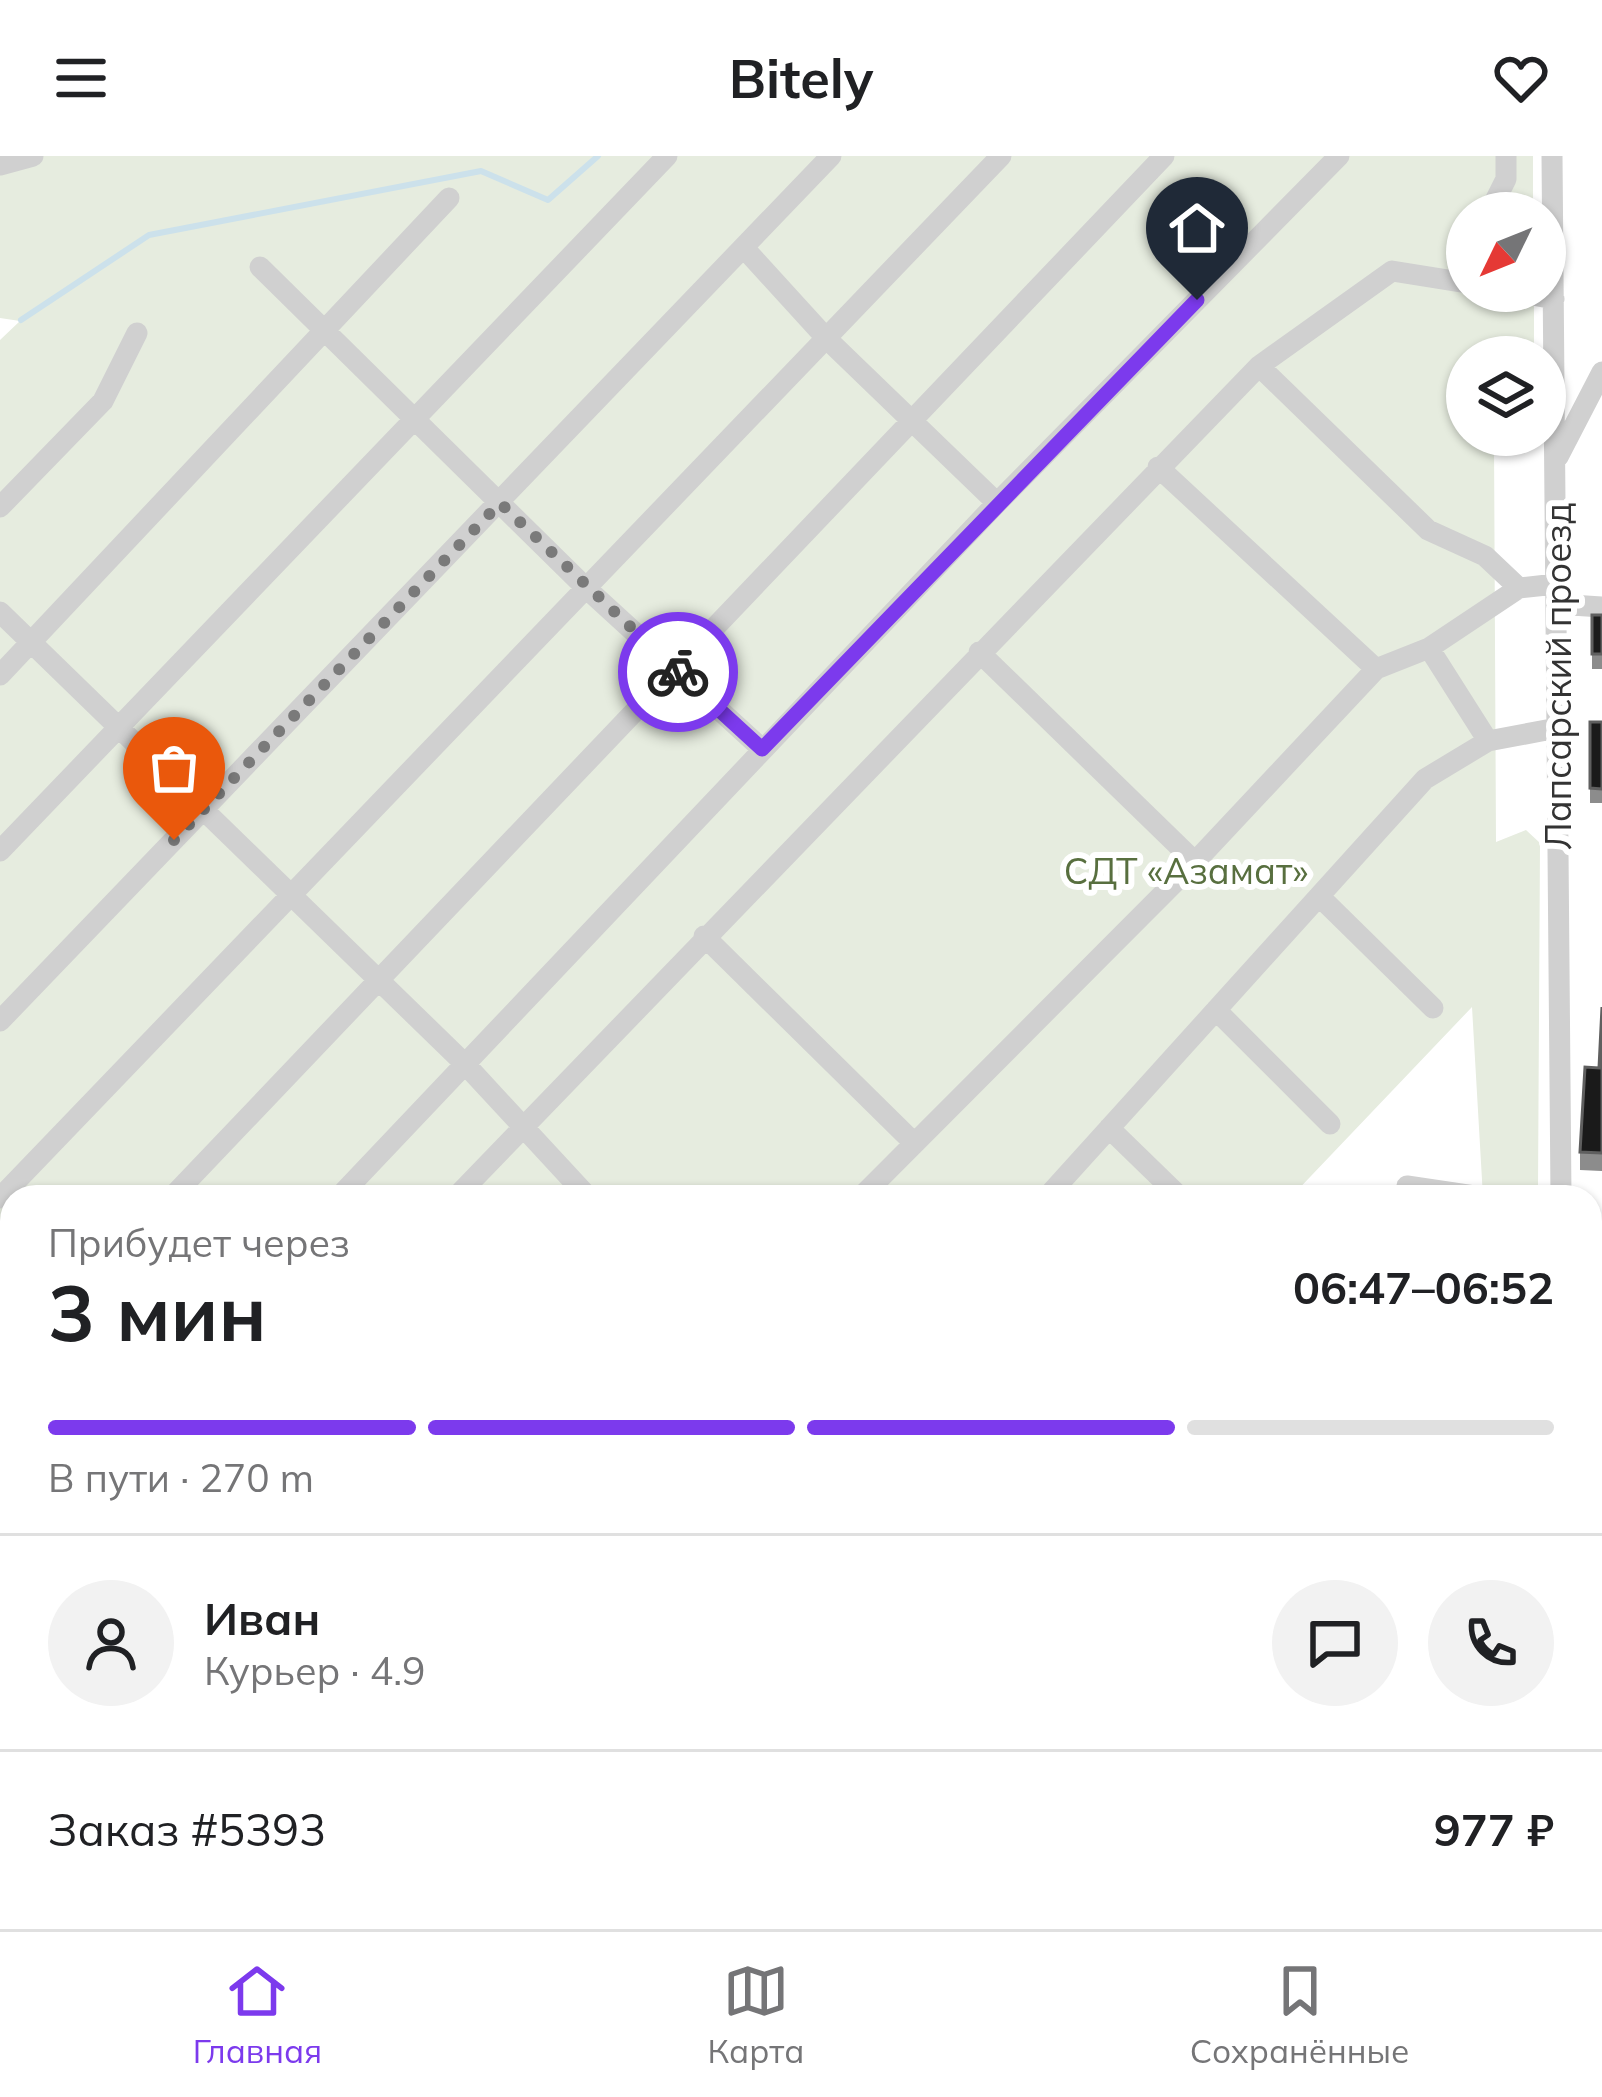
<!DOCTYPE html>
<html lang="ru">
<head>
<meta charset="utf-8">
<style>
  body { margin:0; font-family:Mulish,sans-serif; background:#f2f2f2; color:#202124; height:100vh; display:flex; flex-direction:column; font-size:45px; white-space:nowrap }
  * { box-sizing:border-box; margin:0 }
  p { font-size:39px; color:#757577 }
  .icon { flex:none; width:66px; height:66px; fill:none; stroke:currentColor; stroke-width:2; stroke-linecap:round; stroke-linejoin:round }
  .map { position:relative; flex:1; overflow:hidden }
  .sheet { position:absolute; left:0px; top:1029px; width:1602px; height:744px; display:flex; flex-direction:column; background:#fff; border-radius:36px 36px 0 0; box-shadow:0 3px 9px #0004 }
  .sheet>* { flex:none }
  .needle { width:78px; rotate:227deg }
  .fabs { position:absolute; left:1446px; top:36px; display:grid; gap:24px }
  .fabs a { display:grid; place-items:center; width:120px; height:120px; border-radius:50%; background:#fff; box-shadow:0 3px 9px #0004; font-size:60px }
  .pin { position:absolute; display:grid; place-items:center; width:102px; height:102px; color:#fff; margin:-123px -51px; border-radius:50% 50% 50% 0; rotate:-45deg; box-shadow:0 0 12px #0007 }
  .pin .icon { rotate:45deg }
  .courier { position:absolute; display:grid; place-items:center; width:120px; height:120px; margin:-60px; border:9px solid #7c3aed; border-radius:50%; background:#fff; color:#222; box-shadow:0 3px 15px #0007 }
  .headline em { font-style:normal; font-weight:700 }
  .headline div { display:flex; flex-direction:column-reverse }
  .headline { display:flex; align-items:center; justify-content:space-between; height:204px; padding:0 48px }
  h1 { font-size:78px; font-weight:700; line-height:90px }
  .bar { display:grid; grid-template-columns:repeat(4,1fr); gap:18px 12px; align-content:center; height:144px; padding:0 48px }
  .bar i { height:15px; border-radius:9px; background:#e0e0e0 }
  .bar .active { background:#7c3aed }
  .bar p { grid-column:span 4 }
  .line { display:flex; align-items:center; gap:30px; padding:0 48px; border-top:3px solid #e0e0e0 }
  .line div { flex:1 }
  .round { display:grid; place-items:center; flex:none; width:126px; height:126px; border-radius:63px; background:#f2f2f2 }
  header { display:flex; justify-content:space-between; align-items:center; height:156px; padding:0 48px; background:#fff; font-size:54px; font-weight:700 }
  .tab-bar { display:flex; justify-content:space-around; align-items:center; height:168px; border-top:3px solid #e0e0e0; background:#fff; font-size:33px; color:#757577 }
  .tab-bar a { display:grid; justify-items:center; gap:6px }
  .tab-bar .active { color:#7c3aed }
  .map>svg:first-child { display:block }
</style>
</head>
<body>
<header><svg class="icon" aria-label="menu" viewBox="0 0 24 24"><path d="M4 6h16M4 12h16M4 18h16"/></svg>Bitely<svg class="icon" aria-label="heart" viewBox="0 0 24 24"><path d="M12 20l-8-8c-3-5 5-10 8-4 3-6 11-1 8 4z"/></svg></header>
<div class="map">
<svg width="1602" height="1773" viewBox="0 0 1602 1773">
  <rect width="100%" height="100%" fill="#fff"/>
  <!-- green -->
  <path fill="#e6ecdf" d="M0,0H1533V57H1467V135H1534V201H1467V279H1535V290L1494,285L1496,686L1526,674L1540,687L1538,1032L1528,1041H1483L1472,851L1291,1041H12V1761H315L301,1773H0V184L20,165L0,162Z
    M391,1761H695L683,1773H402Z"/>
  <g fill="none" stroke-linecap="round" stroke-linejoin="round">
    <!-- stream -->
    <path stroke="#cce1eb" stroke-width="6" d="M21,164L149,79L481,15L548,44L598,0"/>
    <!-- minor -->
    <path stroke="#d0d0d0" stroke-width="21" d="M1552,0L1561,1041
      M0,9L33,0
      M1489,57L1506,23V0
      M744,92L827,183L997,347
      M1467,102V109
      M260,111L586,432L762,593
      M1512,135L1554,143
      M1259,210L1428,374L1485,400L1519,432
      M1558,301L1602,216
      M1158,311L1376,513L1429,492L1519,432L1556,428
      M0,351L103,245L137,177
      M1556,448L1602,451
      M0,456L466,909L588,1041
      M1429,492L1488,585
      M979,496L1195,706
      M0,519L449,42
      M0,695L667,0
      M1319,740L1433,852
      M704,780L913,986
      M1216,854L1330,968
      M0,865L831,0
      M1109,972L1180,1041
      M1407,1030L1481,1041
      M172,1041L1164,0
      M339,1041L997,347L1339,0
      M456,1041L1259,210L1392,115L1467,127
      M861,1041L1195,706L1376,513
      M1047,1041L1425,623L1488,585L1557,572
      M0,1042L1001,0
      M0,1218L12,1206
      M0,1390L12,1378
      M1590,1464L1602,1503
      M0,1526L12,1514
      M0,1601L12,1614
      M1600,1610L1594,1651L1602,1676
      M588,1761L599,1773
      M982,1761L995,1773
      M1301,1761L1315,1773
      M1470,1761L1494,1773
      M93,1773L107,1761
      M303,1773L317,1761
      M667,1773L678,1761
      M885,1773L898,1761"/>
  </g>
  <!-- wall -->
  <path fill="#8c8c8c" d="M1592,459H1602V513H1592Z
    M1590,566H1602V647H1590Z
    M1602,851V1015L1580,1014V996L1599,912Z
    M1602,1097V1127L1592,1115V1105Z
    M1602,1180V1235L1590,1223V1192Z
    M608,1761H633V1768L627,1773H616Z
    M710,1761H763L752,1773H723Z
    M1025,1761H1184L1173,1773H1039Z
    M1342,1761H1402L1391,1773H1354Z"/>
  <!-- shaded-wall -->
  <path fill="#5f5f5f" d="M1602,1738V1758L1587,1764V1761H1590V1743Z
    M630,1761H633V1768L627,1773H620V1770Z
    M750,1761H763L752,1773H739Z
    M1167,1761H1184L1173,1773H1161V1767Z
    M1270,1761V1773H1260Z
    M1385,1761H1402L1391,1773H1374Z"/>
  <!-- building -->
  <path fill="#1a1a1a" stroke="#5f5f5f" stroke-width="3" d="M1592,459H1602V498H1592Z
    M1590,566H1602V633L1590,632Z
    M1602,851V997L1580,996L1585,911L1599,912Z
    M1602,1097V1117L1592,1105Z
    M1602,1180V1221L1590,1209V1192Z
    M1602,1701V1738L1590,1743V1708Z
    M614,1761H630L620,1770Z
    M726,1761H750L739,1773Z
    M1047,1761H1167L1161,1767L1168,1773H1061Z
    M1214,1761H1270L1260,1773H1204Z
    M1359,1761H1385L1374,1773H1371Z"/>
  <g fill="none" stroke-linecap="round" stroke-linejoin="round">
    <!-- done -->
    <path stroke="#7a7a7a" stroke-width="12" stroke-dasharray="0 21.6" d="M174,684L500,347L678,516"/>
    <!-- route -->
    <path stroke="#7c3aed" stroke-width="15" d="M678,516L762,593L1197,144"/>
  </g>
  <g text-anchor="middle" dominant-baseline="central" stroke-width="12" stroke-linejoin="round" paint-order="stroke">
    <!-- street labels -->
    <g font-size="36" fill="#333" stroke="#fff">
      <text transform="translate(1557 520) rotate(-90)">Лапсарский проезд</text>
    </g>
    <!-- park labels -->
    <g font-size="36" fill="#586f3f" stroke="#fff">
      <text x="1186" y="714">СДТ «Азамат»</text>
    </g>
  </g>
</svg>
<div class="fabs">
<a><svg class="needle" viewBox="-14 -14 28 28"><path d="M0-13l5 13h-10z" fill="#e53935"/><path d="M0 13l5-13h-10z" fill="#757577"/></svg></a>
<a><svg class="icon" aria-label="layers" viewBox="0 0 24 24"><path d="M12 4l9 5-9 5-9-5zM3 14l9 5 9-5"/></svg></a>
</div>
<div class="pin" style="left:174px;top:684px;background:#ea580c"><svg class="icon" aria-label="bag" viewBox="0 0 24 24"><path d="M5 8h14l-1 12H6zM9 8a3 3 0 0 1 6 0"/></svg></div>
<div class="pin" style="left:1197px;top:144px;background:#1f2937"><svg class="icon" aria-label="home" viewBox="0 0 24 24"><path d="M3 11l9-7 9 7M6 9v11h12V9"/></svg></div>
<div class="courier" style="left:678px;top:516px"><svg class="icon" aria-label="bike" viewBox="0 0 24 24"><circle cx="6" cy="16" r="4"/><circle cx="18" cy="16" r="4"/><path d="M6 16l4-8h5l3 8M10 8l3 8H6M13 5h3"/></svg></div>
<section class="sheet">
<div class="headline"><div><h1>3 мин</h1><p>Прибудет через</p></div><em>06:47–06:52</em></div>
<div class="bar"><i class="active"></i><i class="active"></i><i class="active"></i><i></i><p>В пути · 270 m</p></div>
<div class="line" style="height:216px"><a class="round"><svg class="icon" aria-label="person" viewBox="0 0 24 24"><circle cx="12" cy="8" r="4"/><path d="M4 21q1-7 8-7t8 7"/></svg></a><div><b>Иван</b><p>Курьер · 4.9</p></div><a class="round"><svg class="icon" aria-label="chat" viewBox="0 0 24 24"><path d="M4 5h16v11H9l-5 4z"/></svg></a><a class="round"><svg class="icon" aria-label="phone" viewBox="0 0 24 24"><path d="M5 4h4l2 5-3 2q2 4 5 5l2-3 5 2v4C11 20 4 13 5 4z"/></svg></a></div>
<div class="line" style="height:156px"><div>Заказ #5393</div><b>977 ₽</b></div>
</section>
</div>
<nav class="tab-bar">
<a class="active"><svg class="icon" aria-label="home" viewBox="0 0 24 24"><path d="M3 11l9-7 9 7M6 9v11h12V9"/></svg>Главная</a>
<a><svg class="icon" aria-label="map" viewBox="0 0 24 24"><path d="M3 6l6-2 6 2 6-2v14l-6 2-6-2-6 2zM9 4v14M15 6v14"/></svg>Карта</a>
<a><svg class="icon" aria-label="saved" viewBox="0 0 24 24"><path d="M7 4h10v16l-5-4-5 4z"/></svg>Сохранённые</a>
</nav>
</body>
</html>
